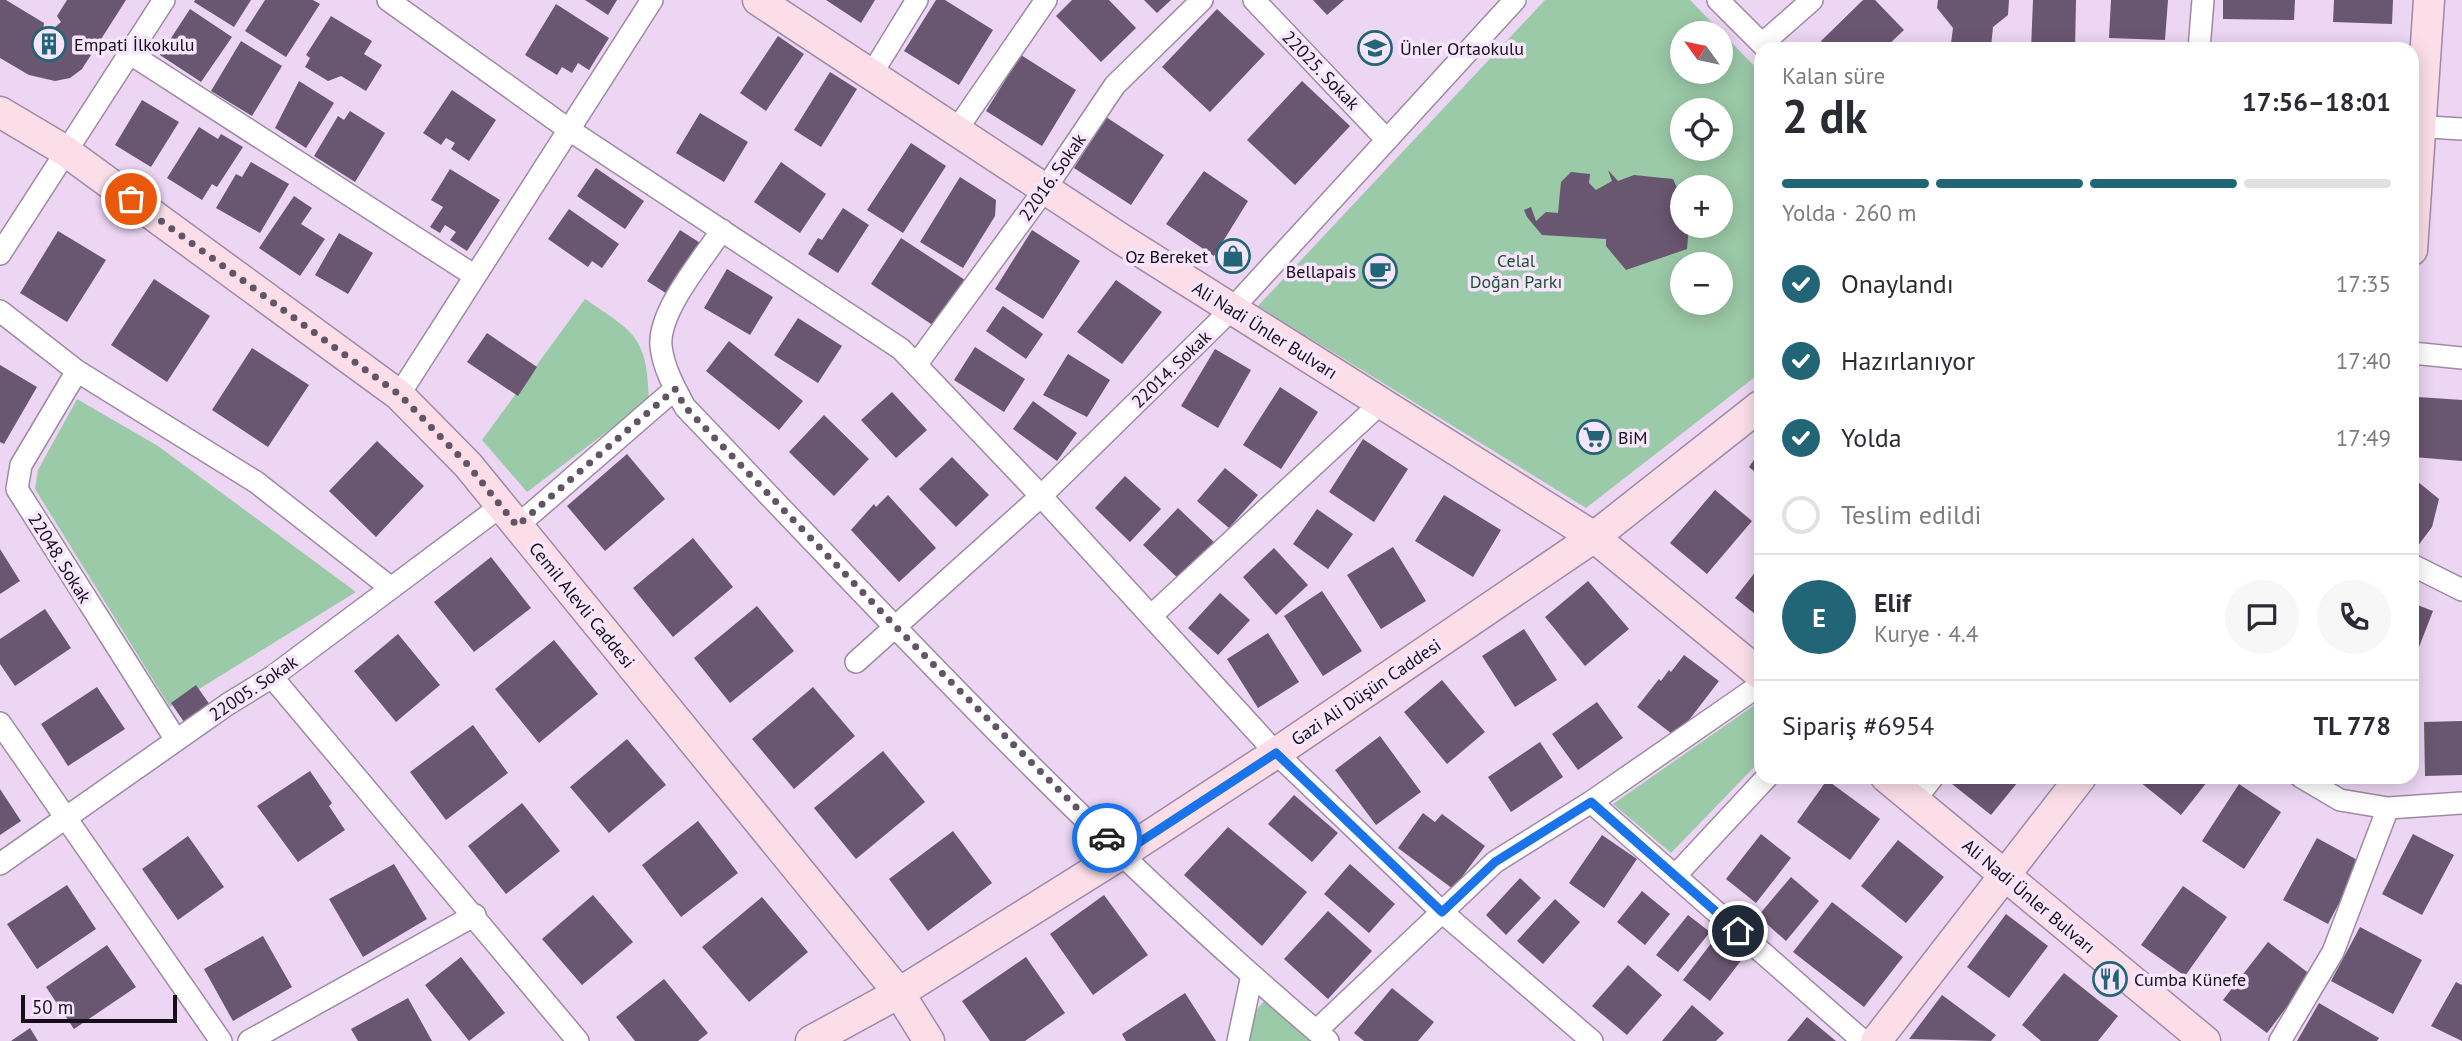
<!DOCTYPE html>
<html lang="tr">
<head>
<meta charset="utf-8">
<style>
  body { margin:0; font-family:"PT Sans",sans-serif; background:#f7f7f7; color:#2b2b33; height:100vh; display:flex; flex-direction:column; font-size:26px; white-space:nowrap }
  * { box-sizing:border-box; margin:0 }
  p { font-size:23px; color:#7c7c81 }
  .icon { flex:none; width:38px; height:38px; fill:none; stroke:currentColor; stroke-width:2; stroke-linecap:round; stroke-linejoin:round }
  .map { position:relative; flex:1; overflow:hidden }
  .side { position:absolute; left:1754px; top:42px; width:665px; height:742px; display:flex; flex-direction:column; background:#fff; border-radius:21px; box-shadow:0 4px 18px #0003 }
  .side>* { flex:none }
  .needle { width:46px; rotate:303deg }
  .controls { position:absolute; left:1670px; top:21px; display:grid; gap:14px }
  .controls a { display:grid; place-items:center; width:63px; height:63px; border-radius:50%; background:#fff; box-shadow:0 4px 18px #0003; font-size:35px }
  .scale { position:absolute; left:21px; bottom:18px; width:156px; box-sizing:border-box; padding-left:7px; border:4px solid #160e18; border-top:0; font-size:19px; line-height:24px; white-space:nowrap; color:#160e18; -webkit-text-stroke:5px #f6e5fd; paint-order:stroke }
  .pin { position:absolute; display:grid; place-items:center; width:60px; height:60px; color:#fff; margin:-30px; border:4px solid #fff; border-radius:50%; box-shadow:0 2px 7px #0007 }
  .courier { position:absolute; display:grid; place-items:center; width:70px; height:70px; margin:-35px; border:5px solid #1a73e8; border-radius:50%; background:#fff; color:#222; box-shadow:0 2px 9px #0007 }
  .summary em { font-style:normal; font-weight:800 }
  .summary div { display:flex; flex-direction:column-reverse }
  .summary { display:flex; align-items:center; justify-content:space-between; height:119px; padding:0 28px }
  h1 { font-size:46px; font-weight:800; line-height:52px }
  .bar { display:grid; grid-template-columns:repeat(4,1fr); gap:10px 7px; align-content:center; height:84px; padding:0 28px }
  .bar i { height:9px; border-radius:5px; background:#e1e1e2 }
  .bar .active { background:#216577 }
  .bar p { grid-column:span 4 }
  .line { display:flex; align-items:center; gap:18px; padding:0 28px; border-top:2px solid #e1e1e2 }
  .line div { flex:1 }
  .round { display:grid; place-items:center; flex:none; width:74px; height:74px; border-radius:37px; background:#f7f7f7 }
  ol { padding:0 28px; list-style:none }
  li { display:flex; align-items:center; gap:21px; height:77px }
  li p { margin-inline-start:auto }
  li .icon { padding:7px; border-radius:50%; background:#216577; color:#fff; stroke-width:4 }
  li:last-child { color:#7c7c81 }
  li i { width:38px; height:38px; border:4px solid #e1e1e2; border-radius:50% }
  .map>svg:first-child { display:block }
</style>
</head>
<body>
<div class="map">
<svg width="2462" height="1041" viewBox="0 0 2462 1041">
  <rect width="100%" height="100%" fill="#ecd6f3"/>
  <!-- green -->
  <path fill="#9bcaa8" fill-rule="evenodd" d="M1545,0H1690L1760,72V373L1586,508L1258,306ZM1682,33H1720V72H1682ZM1682,110H1720V149H1682ZM1682,187H1720V226H1682ZM1682,264H1720V303H1682Z
    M585,299C635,333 647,336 649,400L527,492L482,440Z
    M77,399L158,446L356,592L170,707L35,489L38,470Z
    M1756,704L1760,708V761L1671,853L1613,804Z
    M1265,1000L1313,1041H1248L1254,1013Z"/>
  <!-- building -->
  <path fill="#695670" d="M0,0H6L44,23L43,30L53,29L61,22L57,16L67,0H126L82,69L70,78L55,81L29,75L0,58Z
    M195,0H251L234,27L194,2Z
    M265,0H313L320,4L286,57L245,31Z
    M585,0H617L608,15Z
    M826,0H875L861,23Z
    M936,0H945L993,30L959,85L904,51Z
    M1072,0H1109L1136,28L1101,62L1056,16Z
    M1144,0H1171L1157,13Z
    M1313,0H1344L1327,15Z
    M1863,0H1875L1904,30L1884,49H1829L1821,41Z
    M1938,0H2009L2008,15L1993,27L1991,47L1951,43L1953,28L1937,8Z
    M2033,0H2076L2075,49H2031Z
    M2111,0H2168L2165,40L2109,38Z
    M2223,0H2295L2294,20L2223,19Z
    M2334,0H2393L2392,24L2333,22Z
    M556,4L609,38L589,70L578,63L572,73L562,67L557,75L525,55Z
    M190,9L232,37L201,82L160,55Z
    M1217,9L1265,54L1210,112L1162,67Z
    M331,16L372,41L364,54L382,65L366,91L341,76L328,81L305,67L310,58L306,55Z
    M778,36L804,54L766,111L740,93Z
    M241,41L282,66L252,116L211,91Z
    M1021,55L1076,90L1042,146L986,111Z
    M830,72L857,89L821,147L794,130Z
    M299,81L334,103L306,148L275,128Z
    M1302,81L1350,126L1295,185L1247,140Z
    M452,90L496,120L469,161L451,149L455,143L446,138L441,145L423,133Z
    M142,100L179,122L151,167L115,145Z
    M350,111L385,133L355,182L314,156L338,116L344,120Z
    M700,113L748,142L724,182L676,153Z
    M1106,117L1164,155L1131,205L1074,168Z
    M199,127L218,139L221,134L243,147L217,187L212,184L202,200L167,178Z
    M911,143L946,166L903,233L867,210Z
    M251,162L289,184L260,233L216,208L236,174L242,177Z
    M781,162L826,194L800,233L754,202Z
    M596,168L644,201L625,229L577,196Z
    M450,169L500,200L467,251L450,240L456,232L445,225L440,233L430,227L443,207L431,200Z
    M1608,170L1618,181L1634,175L1673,179L1678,190H1682V226H1689L1687,249L1626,270L1606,246V239L1542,235L1527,217L1524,210L1531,207L1536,221L1546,212L1558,213L1561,182L1571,172L1590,174L1589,183L1596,190L1612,181Z
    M1204,171L1248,201L1214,256L1166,224Z
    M960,177L996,200L995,216L963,268L920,242Z
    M294,196L312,208L301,224L325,239L300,276L259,248Z
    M843,208L869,225L838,273L808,254L818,238L822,240Z
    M569,209L619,244L602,268L592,261L588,267L548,239Z
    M680,230L705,246L672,297L647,281Z
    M1032,230L1080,261L1043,319L995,289Z
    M58,231L106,260L67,322L20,293Z
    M339,233L373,253L348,294L315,275Z
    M901,238L968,282L937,328L871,284Z
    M727,269L773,297L750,335L704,308Z
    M154,279L210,316L167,382L111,345Z
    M1116,280L1162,312L1122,364L1077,332Z
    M1003,306L1043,334L1026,359L986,331Z
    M798,318L842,346L818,383L774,355Z
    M487,333L537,367L518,396L467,362Z
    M729,341L803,401L779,430L706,371Z
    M975,347L1025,379L1004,412L954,380Z
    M252,348L309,385L268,447L212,410Z
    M1215,349L1251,370L1218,428L1181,406Z
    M1068,354L1110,380L1087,417L1043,395Z
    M0,365L37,387L4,444L0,442Z
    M1280,387L1318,412L1281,469L1243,445Z
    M892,392L927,430L896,458L861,420Z
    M2418,397L2462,400V461L2413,457Z
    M1033,401L1077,433L1057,461L1013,429Z
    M824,415L869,459L834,496L789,452Z
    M1363,439L1408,469L1374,522L1329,492Z
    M377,441L424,486L376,537L329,491Z
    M1760,451V476L1749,467Z
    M627,454L665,499L605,551L567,506Z
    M952,457L989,495L956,527L919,489Z
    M1225,468L1258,495L1229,528L1197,501Z
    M1125,476L1161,509L1130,542L1095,508Z
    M2412,477L2439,499L2432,527L2414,551L2412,549Z
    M1715,490L1752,521L1707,574L1670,543Z
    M888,495L936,548L899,582L851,530L874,504L876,507Z
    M1444,495L1501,530L1473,577L1415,541Z
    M1178,508L1216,544L1181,581L1143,545Z
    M1317,509L1353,534L1328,569L1293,544Z
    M693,538L733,587L673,637L633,588Z
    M1393,547L1426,601L1381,629L1347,575Z
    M1274,548L1308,585L1276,615L1243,577Z
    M0,549L20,581L0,594Z
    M491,557L531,608L474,652L434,602Z
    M1760,566V618L1735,598Z
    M1588,581L1629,629L1585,666L1545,617Z
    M1322,591L1362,651L1323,676L1284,616Z
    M1220,593L1250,620L1218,655L1188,628Z
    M2412,603L2433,611L2412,665Z
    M757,606L794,651L730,703L694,658Z
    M45,609L71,648L15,686L0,664V639Z
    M1524,629L1557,680L1515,707L1482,656Z
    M1268,633L1299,682L1258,708L1227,659Z
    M398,634L440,685L396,722L354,671Z
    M554,640L598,694L539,743L495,689Z
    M1684,655L1719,681L1676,737L1637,707L1659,679L1661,681L1669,670L1671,672Z
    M1442,680L1485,732L1447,764L1404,712Z
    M196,685L210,705L184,722L171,703Z
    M97,687L125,729L68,766L41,724Z
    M813,687L855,736L794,789L752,739Z
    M1597,702L1623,738L1578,770L1552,734Z
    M2462,721V775L2425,776L2424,722Z
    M473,725L508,773L446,820L410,772Z
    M1380,736L1421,792L1376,825L1335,770Z
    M627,739L666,785L609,833L570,787Z
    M1540,742L1563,777L1511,812L1488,777Z
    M883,751L925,802L856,859L814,808Z
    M310,771L332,803L329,806L345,830L298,862L257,806Z
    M1957,777H2022L1991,815L1952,784Z
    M2143,777H2211L2181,815L2140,782Z
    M1827,780L1880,819L1850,860L1797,822Z
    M2239,784L2281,812L2244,869L2202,841Z
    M0,789L21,821L0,835Z
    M1294,795L1338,833L1312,862L1268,824Z
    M522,803L560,851L506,894L468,846Z
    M1423,813L1435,822L1442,814L1485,846L1453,889L1398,848Z
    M698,821L738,873L681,917L642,865Z
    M1228,827L1307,892L1262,946L1184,875Z
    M953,831L992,883L928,931L889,879Z
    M1761,834L1791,858L1756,903L1726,879Z
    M2413,834L2454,855L2422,915L2382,894Z
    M1602,835L1637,859L1604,908L1569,883Z
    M188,836L224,887L178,920L142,869Z
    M2317,838L2361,862L2328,924L2283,900Z
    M1898,840L1944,877L1906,923L1861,886Z
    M394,864L427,919L363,957L329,899Z
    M1350,864L1395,904L1369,933L1324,894Z
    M1791,877L1819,901L1786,941L1758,916Z
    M1520,878L1541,898L1506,935L1486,915Z
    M67,885L96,929L37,969L7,924Z
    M2183,886L2227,917L2185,976L2141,945Z
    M1642,891L1670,914L1645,945L1617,922Z
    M593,895L633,942L582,985L542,939Z
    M1104,895L1148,955L1093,995L1050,934Z
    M762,897L808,952L749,1002L702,947Z
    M1555,899L1580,922L1543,964L1517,941Z
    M1832,902L1903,957L1864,1007L1793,952Z
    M1328,911L1372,951L1328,999L1284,959Z
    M2006,914L2048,946L2009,998L1967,967Z
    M1688,915L1710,932L1678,972L1656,955Z
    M2360,927L2422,960L2393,1014L2331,981Z
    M263,936L292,987L233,1021L204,969Z
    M1716,937L1743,958L1710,1001L1683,980Z
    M2268,942L2311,975L2267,1033L2223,1000Z
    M107,945L136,987L74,1029L46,987Z
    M461,957L505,1013L469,1041L425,985Z
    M1026,957L1065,1013L1025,1041H990L962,1001Z
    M1628,965L1662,995L1627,1035L1592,1006Z
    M2064,973L2118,1016L2098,1041H2041L2022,1025Z
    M664,979L708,1033L698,1041H635L616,1017Z
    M2456,982L2462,985V1041L2431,1026Z
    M1392,988L1434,1022L1418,1041H1364L1354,1033Z
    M1185,993L1216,1041H1126L1122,1034Z
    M1942,995L1996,1035L1991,1041L1909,1039Z
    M408,998L432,1041H358L351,1029Z
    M2319,1003L2379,1038L2377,1041H2297Z
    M1692,1005L1724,1033L1716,1041H1662Z
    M1807,1017L1836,1041H1787Z
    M30,1028L38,1041H11Z"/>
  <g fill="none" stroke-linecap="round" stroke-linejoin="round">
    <!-- street casing -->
    <g stroke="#9f8aa5" stroke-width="24">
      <path id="street" d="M388,0L568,129L901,349L1041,496L1276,753L1442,912L1592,1041
        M1254,0L1387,140
        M1718,0L1767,49
        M1762,44L1812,0
        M2199,49L2203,0
        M129,53L475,276
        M871,75L917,0
        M2412,126L2462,129
        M955,132L1046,0
        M722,230C703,259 658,311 661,346C663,367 675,389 685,407C891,623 1100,849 1328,1041
        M0,254L164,0
        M0,311L77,371L256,482L391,588
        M2412,353L2462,358
        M916,365L1045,189L1115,85L1202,0
        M77,371L21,465L17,489L176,740
        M399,395L652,0
        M517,526L675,389
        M2412,565L2462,590
        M1151,616L1381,403
        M856,662L1041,496L1232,309L1515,0
        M272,677L578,1041
        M0,723L221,1041
        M2301,777L2340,800L2388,808L2462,803
        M1914,801L1933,777
        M1591,802L1863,1041
        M0,864L228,704L272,677L501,506
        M1675,876L1767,777
        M1316,1031L1495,862L1591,802L1760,685
        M249,1041L475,915
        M1238,1041L1252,975
        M2280,1041L2333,952L2388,808"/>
    </g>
    <!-- secondary casing -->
    <g stroke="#9f8aa5" stroke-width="33">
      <path id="secondary" d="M758,0L1121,239L1594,537L1760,674
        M0,112L64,150L399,395L468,465L899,993L929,1041
        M2412,250L2429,0
        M1886,777L2205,1041
        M811,1041L899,993L1123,853L1276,753L1594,537L1760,406
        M1876,1041L2081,777"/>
    </g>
    <!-- street -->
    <use href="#street" stroke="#fff" stroke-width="21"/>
    <!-- secondary -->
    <use href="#secondary" stroke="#fbdee8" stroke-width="30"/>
  </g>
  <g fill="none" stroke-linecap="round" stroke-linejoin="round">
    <!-- done -->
    <path stroke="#615465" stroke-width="7" stroke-dasharray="0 12.6" d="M131,199L400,395L468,465L517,526L675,389L685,407L895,626L1107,838"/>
    <!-- route -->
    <path stroke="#1a73e8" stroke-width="9" d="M1107,838L1123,853L1276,753L1442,912L1495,862L1591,802L1738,931"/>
  </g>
  <!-- icons -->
  <defs>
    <g id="building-ring" transform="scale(1.75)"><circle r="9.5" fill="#f6e5fd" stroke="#216577" stroke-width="1.5"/><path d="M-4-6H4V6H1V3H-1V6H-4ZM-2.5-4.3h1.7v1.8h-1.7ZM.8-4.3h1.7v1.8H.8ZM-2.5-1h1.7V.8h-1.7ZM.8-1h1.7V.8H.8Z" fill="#216577"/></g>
    <g id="school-ring" transform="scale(1.75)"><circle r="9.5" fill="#f6e5fd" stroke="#216577" stroke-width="1.5"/><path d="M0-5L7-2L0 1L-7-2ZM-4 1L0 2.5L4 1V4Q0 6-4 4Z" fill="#216577"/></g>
    <g id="shop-ring" transform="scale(1.75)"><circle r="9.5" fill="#f6e5fd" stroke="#216577" stroke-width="1.5"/><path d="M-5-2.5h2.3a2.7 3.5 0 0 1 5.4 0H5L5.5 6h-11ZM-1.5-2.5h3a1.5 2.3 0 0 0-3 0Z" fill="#216577"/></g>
    <g id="cafe-ring" transform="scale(1.75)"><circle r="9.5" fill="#f6e5fd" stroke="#216577" stroke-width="1.5"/><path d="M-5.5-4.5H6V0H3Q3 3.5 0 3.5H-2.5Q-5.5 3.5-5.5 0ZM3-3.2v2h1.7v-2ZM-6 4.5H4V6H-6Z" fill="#216577"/></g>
    <g id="supermarket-ring" transform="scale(1.75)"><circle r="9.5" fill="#f6e5fd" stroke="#216577" stroke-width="1.5"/><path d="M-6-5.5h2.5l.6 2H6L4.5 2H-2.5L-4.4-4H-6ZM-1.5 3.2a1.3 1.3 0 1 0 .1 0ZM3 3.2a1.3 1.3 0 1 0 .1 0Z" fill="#216577"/></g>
    <g id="restaurant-ring" transform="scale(1.75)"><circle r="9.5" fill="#f6e5fd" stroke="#216577" stroke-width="1.5"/><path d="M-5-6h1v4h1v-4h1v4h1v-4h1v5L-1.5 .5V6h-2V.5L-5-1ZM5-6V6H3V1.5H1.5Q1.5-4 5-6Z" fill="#216577"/></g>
  </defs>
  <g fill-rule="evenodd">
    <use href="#building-ring" x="49" y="44"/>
    <use href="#school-ring" x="1375" y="48"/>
    <use href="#shop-ring" x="1233" y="256"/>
    <use href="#cafe-ring" x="1380" y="271"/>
    <use href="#supermarket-ring" x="1594" y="437"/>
    <use href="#restaurant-ring" x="2110" y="979"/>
  </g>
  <g text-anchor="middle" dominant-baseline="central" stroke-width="7" stroke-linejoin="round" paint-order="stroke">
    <!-- poi labels -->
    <g font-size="18" fill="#160e18" stroke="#f6e5fd" text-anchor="start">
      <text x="74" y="44">Empati İlkokulu</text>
      <text x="1400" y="48">Ünler Ortaokulu</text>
      <text x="1208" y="256" text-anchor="end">Oz Bereket</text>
      <text x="1356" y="271" text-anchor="end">Bellapais</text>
      <text x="1618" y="437">BiM</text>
      <text x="2134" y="979">Cumba Künefe</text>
    </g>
    <!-- street labels -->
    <g font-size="18" fill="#160e18" stroke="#f6e5fd">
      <text transform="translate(1321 70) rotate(46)">22025. Sokak</text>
      <text transform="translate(1052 177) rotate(-55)">22016. Sokak</text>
      <text transform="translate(1265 330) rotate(32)">Ali Nadi Ünler Bulvarı</text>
      <text transform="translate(1171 369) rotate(-44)">22014. Sokak</text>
      <text transform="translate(60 558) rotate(58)">22048. Sokak</text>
      <text transform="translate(582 605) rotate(51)">Cemil Alevli Caddesi</text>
      <text transform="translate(253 688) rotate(-34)">22005. Sokak</text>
      <text transform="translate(1366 692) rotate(-34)">Gazi Ali Düşün Caddesi</text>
      <text transform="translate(2029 896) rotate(40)">Ali Nadi Ünler Bulvarı</text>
    </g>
    <!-- park labels -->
    <g font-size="18" fill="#1d5231" stroke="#f6e5fd">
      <text x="1516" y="260">Celal<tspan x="1516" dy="21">Doğan Parkı</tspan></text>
    </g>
  </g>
</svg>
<div class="controls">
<a><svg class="needle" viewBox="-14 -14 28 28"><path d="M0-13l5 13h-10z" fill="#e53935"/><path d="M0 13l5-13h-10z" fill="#7c7c81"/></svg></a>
<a><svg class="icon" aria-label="locate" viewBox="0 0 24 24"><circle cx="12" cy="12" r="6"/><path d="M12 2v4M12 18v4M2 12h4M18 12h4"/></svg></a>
<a>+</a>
<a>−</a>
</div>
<div class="scale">50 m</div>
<div class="pin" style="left:131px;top:199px;background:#ea580c"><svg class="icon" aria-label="bag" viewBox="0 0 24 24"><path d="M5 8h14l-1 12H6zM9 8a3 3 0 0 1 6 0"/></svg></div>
<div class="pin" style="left:1738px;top:931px;background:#1f2937"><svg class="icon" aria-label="home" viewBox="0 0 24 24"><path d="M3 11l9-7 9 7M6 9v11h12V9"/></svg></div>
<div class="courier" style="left:1107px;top:838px"><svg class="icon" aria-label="car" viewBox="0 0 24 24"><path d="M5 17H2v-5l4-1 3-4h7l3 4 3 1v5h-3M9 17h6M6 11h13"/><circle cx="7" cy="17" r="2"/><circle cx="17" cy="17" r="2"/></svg></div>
<section class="side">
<div class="summary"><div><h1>2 dk</h1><p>Kalan süre</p></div><em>17:56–18:01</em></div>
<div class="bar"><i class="active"></i><i class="active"></i><i class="active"></i><i></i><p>Yolda · 260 m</p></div>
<ol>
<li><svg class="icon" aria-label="check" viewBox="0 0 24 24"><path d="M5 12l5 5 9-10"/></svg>Onaylandı<p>17:35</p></li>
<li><svg class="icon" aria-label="check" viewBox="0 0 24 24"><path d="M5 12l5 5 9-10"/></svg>Hazırlanıyor<p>17:40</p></li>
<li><svg class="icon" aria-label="check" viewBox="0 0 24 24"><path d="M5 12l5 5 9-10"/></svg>Yolda<p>17:49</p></li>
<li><i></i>Teslim edildi</li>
</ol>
<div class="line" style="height:126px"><b class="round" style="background:#216577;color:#fff">E</b><div><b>Elif</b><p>Kurye · 4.4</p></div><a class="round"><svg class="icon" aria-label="chat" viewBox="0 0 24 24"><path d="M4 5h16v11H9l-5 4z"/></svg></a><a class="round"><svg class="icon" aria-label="phone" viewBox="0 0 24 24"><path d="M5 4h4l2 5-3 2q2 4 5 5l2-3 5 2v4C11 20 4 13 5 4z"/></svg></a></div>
<div class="line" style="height:91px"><div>Sipariş #6954</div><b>TL 778</b></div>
</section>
</div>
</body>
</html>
